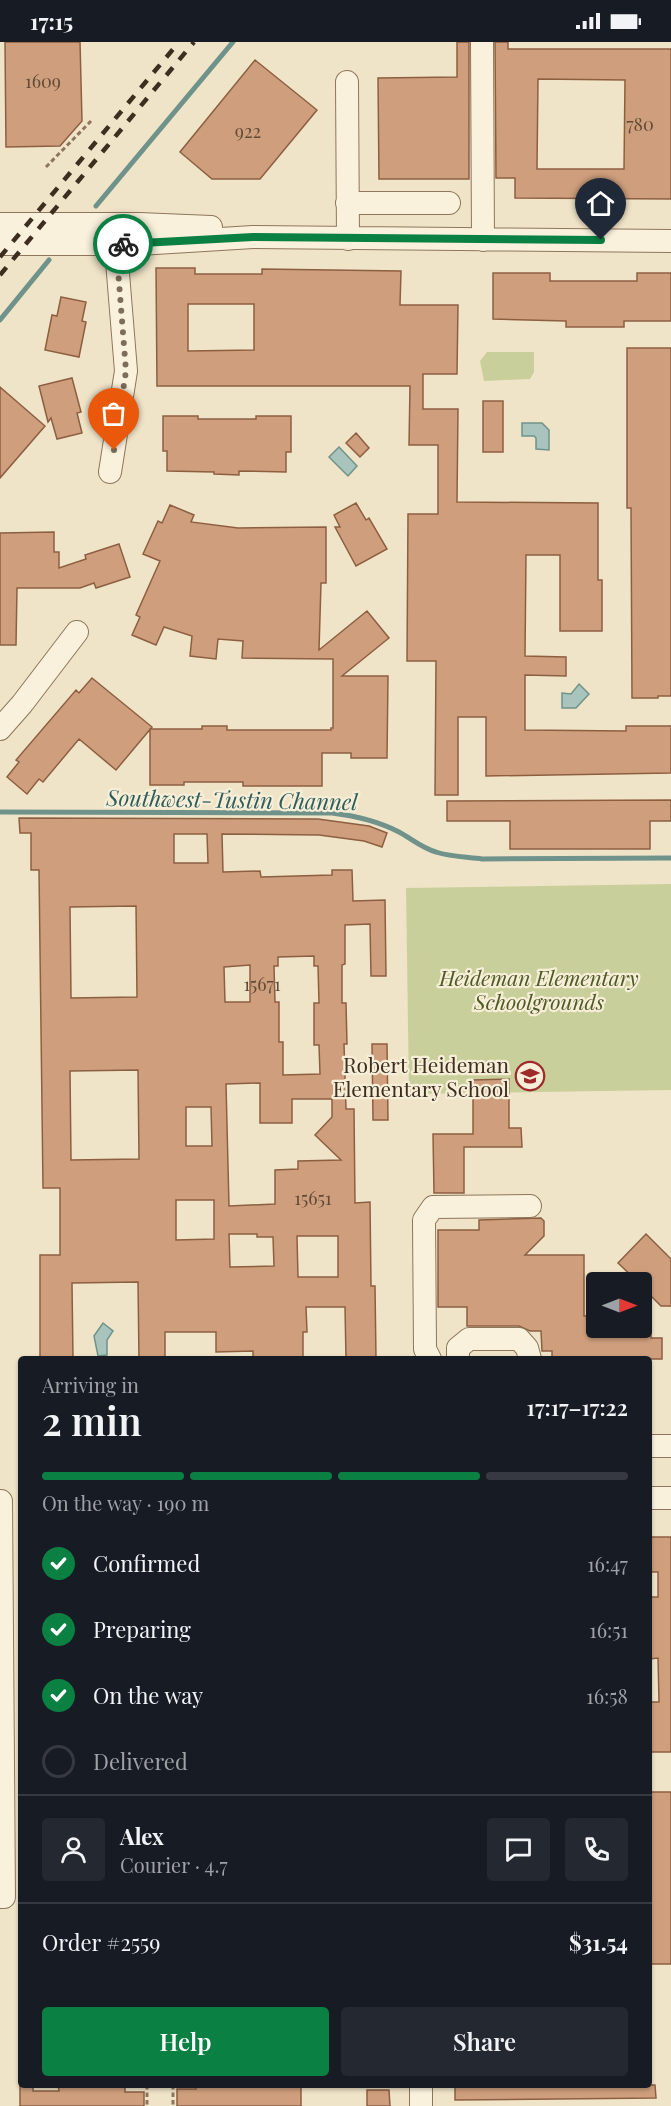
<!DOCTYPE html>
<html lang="en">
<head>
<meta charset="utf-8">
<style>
  body { margin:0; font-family:"Playfair Display",serif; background:#242831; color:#f1f3f6; height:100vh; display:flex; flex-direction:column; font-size:22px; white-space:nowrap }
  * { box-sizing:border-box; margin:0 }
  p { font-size:20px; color:#9ea1a6 }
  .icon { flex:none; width:33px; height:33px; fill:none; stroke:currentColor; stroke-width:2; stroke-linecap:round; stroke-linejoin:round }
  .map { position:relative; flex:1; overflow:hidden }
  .sheet { position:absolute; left:18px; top:1314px; width:634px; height:732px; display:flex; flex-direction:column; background:#171b24; border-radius:6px; box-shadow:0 2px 4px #0004 }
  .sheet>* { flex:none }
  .needle { width:39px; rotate:90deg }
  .fabs { position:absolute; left:586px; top:1230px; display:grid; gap:12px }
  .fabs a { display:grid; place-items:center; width:66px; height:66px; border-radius:6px; background:#171b24; box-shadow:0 2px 4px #0004; font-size:30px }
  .pin { position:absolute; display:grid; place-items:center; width:51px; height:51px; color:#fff; margin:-62px -26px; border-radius:50% 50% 50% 0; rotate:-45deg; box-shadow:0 0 6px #0007 }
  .pin .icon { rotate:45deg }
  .courier { position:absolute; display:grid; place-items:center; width:60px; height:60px; margin:-30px; border:4px solid #0b8043; border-radius:50%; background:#fff; color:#222; box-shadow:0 2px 8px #0007 }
  .overview em { font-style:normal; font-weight:600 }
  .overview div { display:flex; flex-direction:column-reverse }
  .overview { display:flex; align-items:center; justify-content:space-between; height:102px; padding:0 24px }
  h1 { font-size:39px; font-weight:600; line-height:45px }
  .bar { display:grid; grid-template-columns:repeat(4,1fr); gap:9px 6px; align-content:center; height:72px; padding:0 24px }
  .bar i { height:8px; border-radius:4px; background:#363941 }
  .bar .active { background:#0b8043 }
  .bar p { grid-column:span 4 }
  .line { display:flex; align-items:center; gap:15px; padding:0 24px; border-top:2px solid #363941 }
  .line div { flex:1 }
  .round { display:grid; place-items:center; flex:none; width:63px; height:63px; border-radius:6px; background:#242831 }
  ol { padding:0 24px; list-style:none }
  li { display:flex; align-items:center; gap:18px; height:66px }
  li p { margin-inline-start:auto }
  li .icon { padding:6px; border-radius:50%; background:#0b8043; color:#fff; stroke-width:4 }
  li:last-child { color:#9ea1a6 }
  li i { width:33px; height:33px; border:3px solid #363941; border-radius:50% }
  .button { display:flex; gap:12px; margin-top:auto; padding:12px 24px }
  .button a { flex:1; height:69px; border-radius:6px; background:#0b8043; color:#fff; font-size:24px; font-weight:600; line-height:69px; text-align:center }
  .button a+a { background:#242831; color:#f1f3f6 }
  .status { display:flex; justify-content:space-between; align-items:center; height:42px; padding:0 30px; background:#171b24; direction:ltr }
  .status svg { height:16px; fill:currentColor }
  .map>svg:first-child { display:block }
</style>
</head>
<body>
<div class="status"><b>17:15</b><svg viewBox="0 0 49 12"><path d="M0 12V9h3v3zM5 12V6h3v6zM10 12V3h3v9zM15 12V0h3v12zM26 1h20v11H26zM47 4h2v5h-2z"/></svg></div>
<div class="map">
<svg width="671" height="2064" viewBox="0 0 671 2064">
  <rect width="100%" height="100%" fill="#f0e4c8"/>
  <!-- green -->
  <path fill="#c9cf9b" d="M487,310H534V330L530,337L484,339L480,319Z
    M671,842V1048L409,1052L406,846Z"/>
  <!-- water -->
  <path fill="#a9c4bc" stroke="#6f938a" stroke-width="1.5" d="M522,381H542L549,388V408L536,407V396L534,394H522Z
    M339,405L357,424L348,434L329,415Z
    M579,642L589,652L576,666H562V651L571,652Z
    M103,1281L113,1289L107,1298V1313L98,1314L94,1294Z"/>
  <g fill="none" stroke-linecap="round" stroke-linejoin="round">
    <!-- stream -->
    <path stroke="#6f938a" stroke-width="5" d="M96,164L233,0
      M0,278L49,218
      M0,770L332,771C356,774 378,779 399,790C412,797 422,806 436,810C451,815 467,815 482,817L671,816"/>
  </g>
  <!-- building -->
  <path fill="#cf9f7d" stroke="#8d5f41" stroke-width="1.5" fill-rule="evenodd" d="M5,0H80L82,79L60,104L6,105Z
    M457,0H469V137H379L378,36L457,35Z
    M495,0H508V7H671V157L515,156V136H496ZM538,37L625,38L624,127H537Z
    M255,18L317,68L260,137H212L180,110Z
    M156,226H195V232H262V227L401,229L400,263H458L457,332H423V367H458L457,460L598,461V538H602V589H560V513H526L525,614L566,615V634L525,633V688L626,689V684H671V731L486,734V675H458V753H435L436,619H407L408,472H438V403H409L410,344H157ZM188,262H254V308L188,309Z
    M493,231H550V239H637V231H671V279H624V285H566V279L493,277Z
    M61,255L86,260L82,279L86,280L79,315L45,308L52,273L57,274Z
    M627,306H671V654H658V656H632L631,466H627Z
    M72,336L81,370L77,371L82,391L57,397L51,376L48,380L39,344Z
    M0,345L45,384L0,436Z
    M483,359H503V410H483Z
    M163,374H198V377H256V374H291V410H286V430L239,429V433L214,432V430L167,429V409H163Z
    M356,391L369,406L360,415L346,401Z
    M356,461L366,478L369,476L387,507L356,524L335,485H340L334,473Z
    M170,463L194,473L191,480L238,486L326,485V541H321L319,608L367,569L389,596L342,634H388L387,716H351V711H322V744H243V740H184V743H150V687H202V684H227V688H331V686H333V617L242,616L243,599L218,597L216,617L190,614L192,594L164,585L156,603L132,593L140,575L136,573L160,519L143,512L158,479L162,481Z
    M54,490V510H59V526L86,517L85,513L119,502L130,535L96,546L94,541L80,546H17L16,603H0V491Z
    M92,636L152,685L116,728L79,697L43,740L39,737L27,752L7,735L19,720L16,718L76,648L79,651Z
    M671,758V779H650V807H510V779H447V759Z
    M19,776L318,777L369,784L387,791L382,805L364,799L319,793L222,792L223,830L260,829L261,835L332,833V828H352L353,859L385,858L386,934H371L370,882L345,883V922L342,923V961H346L347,1002H344L346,1067H354L355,1161L370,1160L371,1244H375L376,1317H346L345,1265H306L307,1290H303V1317L253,1316V1309L216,1310V1290H165V1317H139L138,1240L72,1241L73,1317H40V1213H60V1146H43L39,828H31V791H20ZM174,792H207L208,821H174ZM136,864L137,955L71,956L70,865ZM314,914V924H318L319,961H314V1003H319L320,1032L283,1033V1000H279V960H275L274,924H278V915ZM250,923V960H225L224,925ZM138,1028L139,1117L71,1118L70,1029ZM260,1041V1081H292V1057H332V1075L315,1093L341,1118L298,1119V1127L275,1128V1162L229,1164L226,1042ZM186,1065H211L212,1104H186ZM176,1158H214V1197L176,1198ZM229,1192H257V1195H273L274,1224L230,1225ZM297,1194H338V1235H298Z
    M372,1002H387L388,1078H373Z
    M509,1037V1086H521L522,1105H464V1151H434L433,1092H473V1038Z
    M541,1176L544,1179V1194L525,1213H584V1274H597V1286H651V1296H662V1317H552V1309H542L541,1289H530L519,1284H467V1265H438V1188H479V1178Z
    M646,1192L671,1217V1264H661L642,1245V1240H638L618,1221Z
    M650,1495H671V1710H650V1660H659L658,1616L650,1617V1555H658V1530H650Z
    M650,1750H671V1922H650Z
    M20,2043H33V2049H59L58,2043H125V2050H144V2064H20Z
    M196,2043H301V2064H177V2047H196Z
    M455,2043H655L656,2056L455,2058Z
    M367,2048H389L390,2064H367Z"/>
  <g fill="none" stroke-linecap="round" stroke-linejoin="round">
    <!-- minor casing -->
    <g stroke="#8d765c" stroke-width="24">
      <path id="minor" d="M482,0L483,198
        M347,40L348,197
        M347,161H449
        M0,182H139L211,185
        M0,202H139L253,195L671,199
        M110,430L126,329L115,195L122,193
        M0,687L22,662L77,590
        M430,1317L425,1307L424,1178L433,1165L530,1164
        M458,1317V1306L469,1297H519L527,1306L530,1317
        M650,1404H671
        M650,1456H671
        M0,1855H4L1,1459
        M421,2043V2064"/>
    </g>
    <!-- path -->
    <path stroke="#8d765c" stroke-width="3" stroke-dasharray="4.5 3" stroke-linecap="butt" d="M46,125L91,79
      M147,2043V2064
      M173,2043V2064"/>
    <!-- minor -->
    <use href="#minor" stroke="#faf1dc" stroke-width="22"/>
    <!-- rail -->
    <path stroke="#3d2e20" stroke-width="4.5" stroke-dasharray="10 10" stroke-linecap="butt" d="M0,215L179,0
      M0,233L194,0"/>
  </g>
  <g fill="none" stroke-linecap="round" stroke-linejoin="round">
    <!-- done -->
    <path stroke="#7c6e5b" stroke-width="6" stroke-dasharray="0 10.8" d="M114,408L126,329L116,202H123"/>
    <!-- route -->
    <path stroke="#0b8043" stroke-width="8" d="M123,202L253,195L601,198"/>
  </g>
  <!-- icons -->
  <defs>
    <g id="school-ring" transform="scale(1.5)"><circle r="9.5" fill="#f7eed8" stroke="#9e2a2b" stroke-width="1.5"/><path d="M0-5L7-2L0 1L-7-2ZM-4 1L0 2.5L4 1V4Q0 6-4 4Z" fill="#9e2a2b"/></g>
  </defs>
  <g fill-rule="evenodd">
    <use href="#school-ring" x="530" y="1034"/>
  </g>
  <g text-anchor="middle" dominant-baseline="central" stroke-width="4.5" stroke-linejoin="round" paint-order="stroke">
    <!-- number labels -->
    <g font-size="18" fill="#624a37">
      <text x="43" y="39">1609</text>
      <text x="640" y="82">780</text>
      <text x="248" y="89">922</text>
      <text x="262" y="942">15671</text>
      <text x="313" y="1156">15651</text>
    </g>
    <!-- park labels -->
    <g font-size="21" font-style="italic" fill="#4d5a26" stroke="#f7eed8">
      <text x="539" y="935">Heideman Elementary<tspan x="539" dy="24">Schoolgrounds</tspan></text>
    </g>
    <!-- poi labels -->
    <g font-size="21" fill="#3d2e20" stroke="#f7eed8" text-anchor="end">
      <text x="509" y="1022">Robert Heideman<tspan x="509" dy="24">Elementary School</tspan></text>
    </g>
    <!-- water labels -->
    <g font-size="22" font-style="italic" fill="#2f5d5a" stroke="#f7eed8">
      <text transform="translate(232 757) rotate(1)">Southwest-Tustin Channel</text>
    </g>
  </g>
</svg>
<div class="fabs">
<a><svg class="needle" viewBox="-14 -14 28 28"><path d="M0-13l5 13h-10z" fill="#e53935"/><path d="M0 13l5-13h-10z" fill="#9ea1a6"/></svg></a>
</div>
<div class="pin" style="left:114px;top:408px;background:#ea580c"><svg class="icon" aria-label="bag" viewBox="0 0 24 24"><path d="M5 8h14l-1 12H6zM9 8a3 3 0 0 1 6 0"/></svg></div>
<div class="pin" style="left:601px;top:198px;background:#1f2937"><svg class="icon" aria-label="home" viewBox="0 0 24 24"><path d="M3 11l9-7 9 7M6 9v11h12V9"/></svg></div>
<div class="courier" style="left:123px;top:202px"><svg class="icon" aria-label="bike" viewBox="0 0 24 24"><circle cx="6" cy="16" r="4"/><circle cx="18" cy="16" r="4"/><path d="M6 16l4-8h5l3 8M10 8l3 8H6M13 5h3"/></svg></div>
<section class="sheet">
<div class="overview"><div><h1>2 min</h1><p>Arriving in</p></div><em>17:17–17:22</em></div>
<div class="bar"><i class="active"></i><i class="active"></i><i class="active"></i><i></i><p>On the way · 190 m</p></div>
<ol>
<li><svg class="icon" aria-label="check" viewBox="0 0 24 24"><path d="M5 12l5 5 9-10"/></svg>Confirmed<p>16:47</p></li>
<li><svg class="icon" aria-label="check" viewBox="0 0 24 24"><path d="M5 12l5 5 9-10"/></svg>Preparing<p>16:51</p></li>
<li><svg class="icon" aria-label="check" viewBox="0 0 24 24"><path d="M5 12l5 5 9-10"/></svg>On the way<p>16:58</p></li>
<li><i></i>Delivered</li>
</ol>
<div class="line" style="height:108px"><a class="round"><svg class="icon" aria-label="person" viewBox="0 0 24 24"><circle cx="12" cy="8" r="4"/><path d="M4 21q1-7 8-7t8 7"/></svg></a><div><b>Alex</b><p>Courier · 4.7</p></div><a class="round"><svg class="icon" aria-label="chat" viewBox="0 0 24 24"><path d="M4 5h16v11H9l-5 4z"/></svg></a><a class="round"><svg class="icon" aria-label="phone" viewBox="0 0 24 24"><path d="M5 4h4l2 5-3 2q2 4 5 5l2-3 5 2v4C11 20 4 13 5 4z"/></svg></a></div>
<div class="line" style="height:78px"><div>Order #2559</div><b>$31.54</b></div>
<div class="button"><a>Help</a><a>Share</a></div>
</section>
</div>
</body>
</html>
